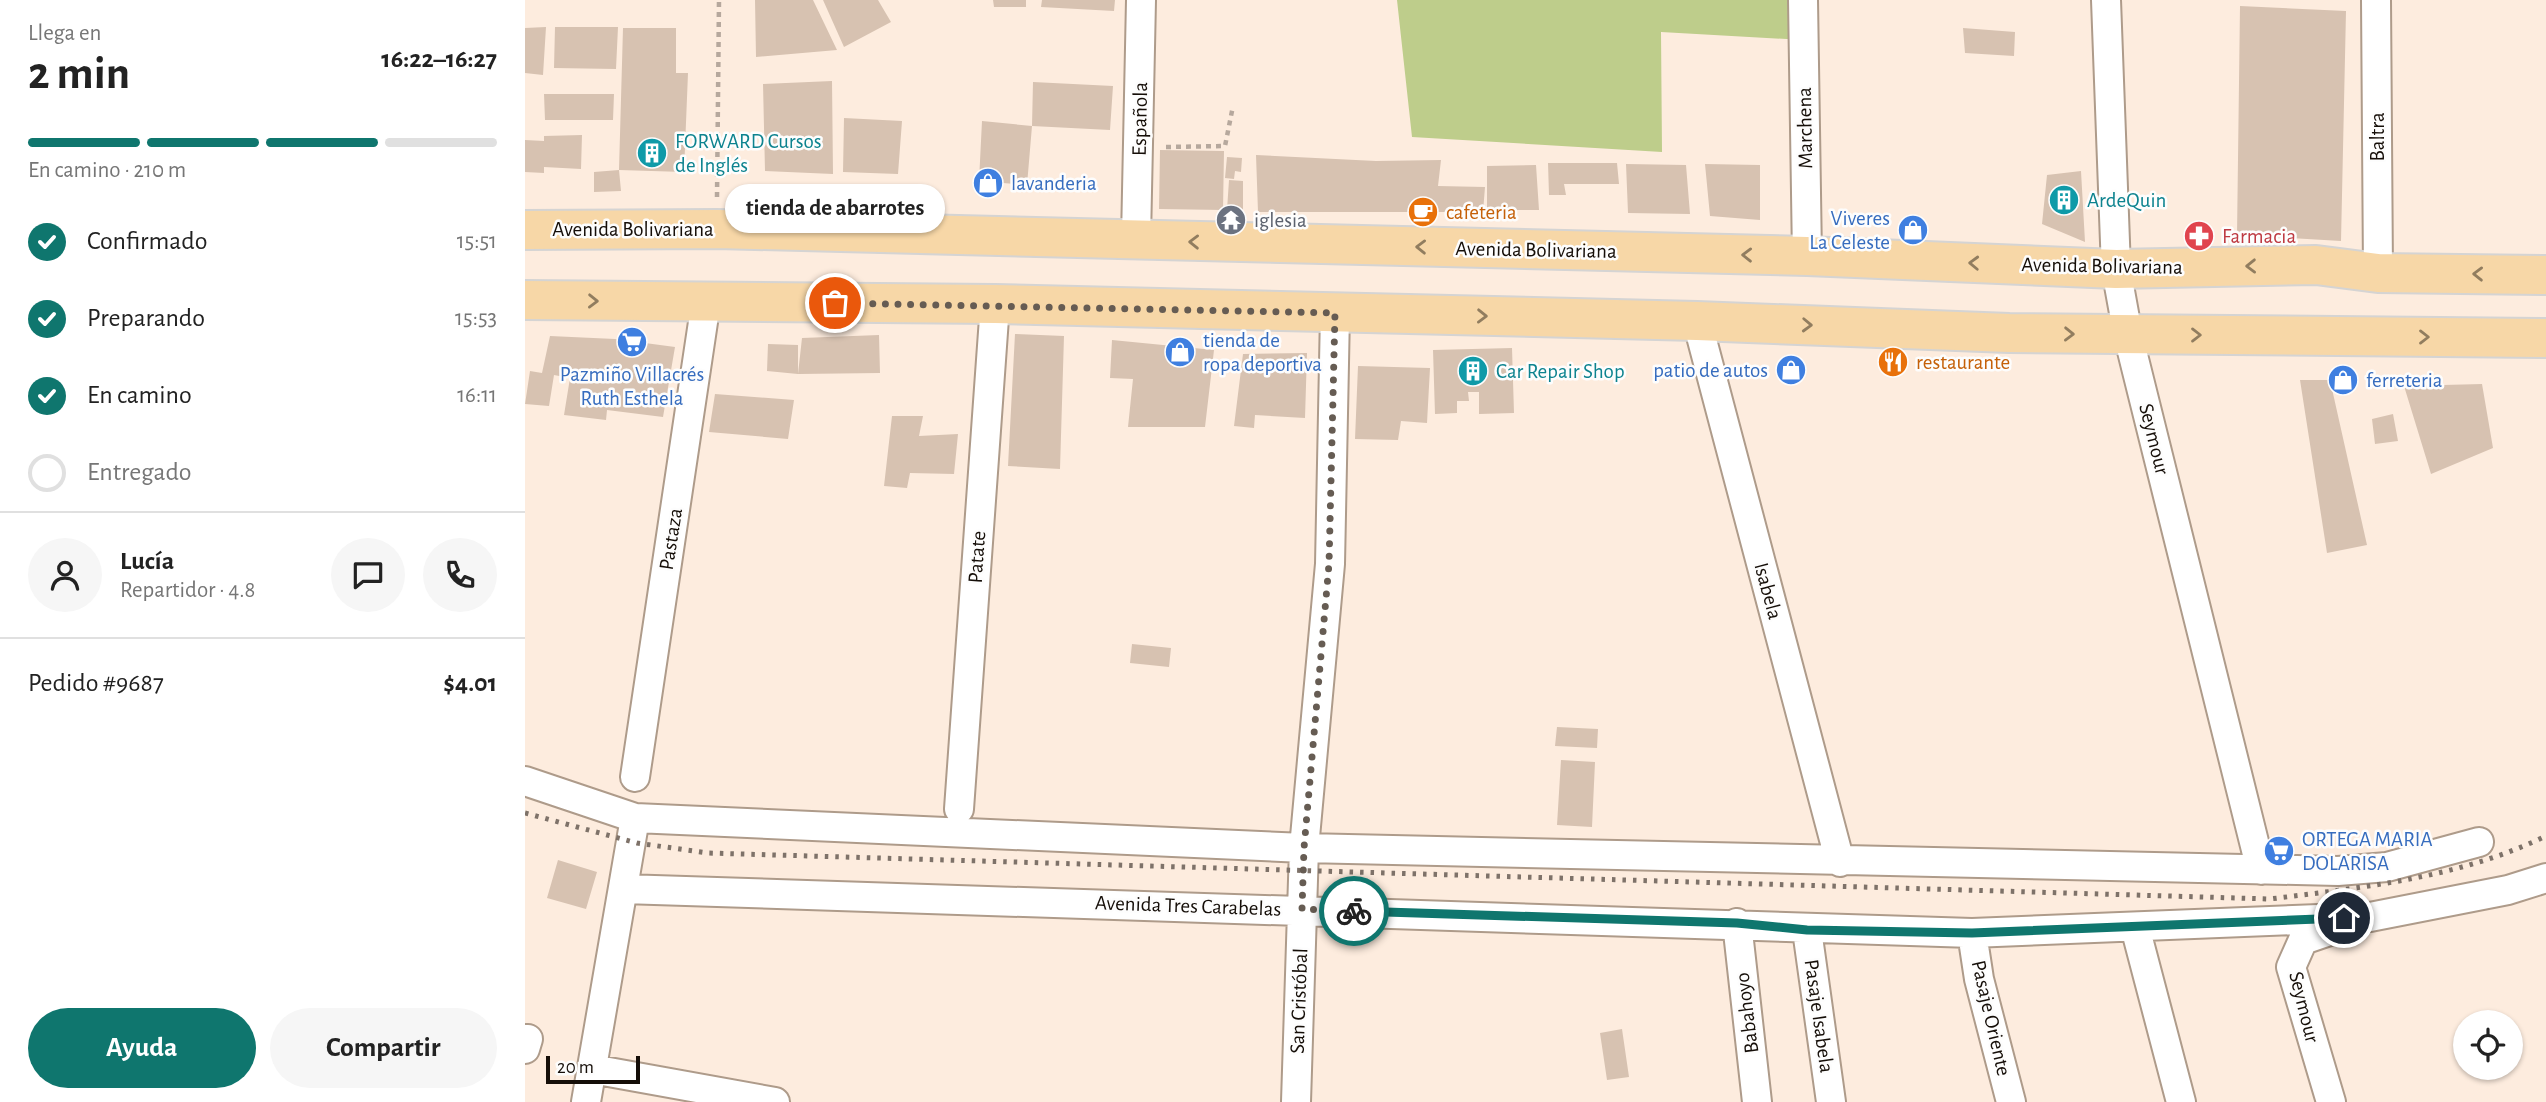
<!DOCTYPE html>
<html lang="es">
<head>
<meta charset="utf-8">
<style>
  body { margin:0; font-family:"Alegreya Sans",sans-serif; background:#f6f6f6; color:#222; height:100vh; display:flex; flex-direction:column; font-size:26px; white-space:nowrap }
  * { box-sizing:border-box; margin:0 }
  p { font-size:23px; color:#767676 }
  .icon { flex:none; width:38px; height:38px; fill:none; stroke:currentColor; stroke-width:2; stroke-linecap:round; stroke-linejoin:round }
  .map { position:relative; flex:1; overflow:hidden }
  .drawer { display:flex; flex-direction:column; background:#fff; width:525px }
  .drawer>* { flex:none }
  .controls { position:absolute; left:1928px; top:1010px; display:grid; gap:14px }
  .controls a { display:grid; place-items:center; width:70px; height:70px; border-radius:50%; background:#fff; box-shadow:0 2px 5px #0004; font-size:35px }
  .scale { position:absolute; left:21px; bottom:18px; width:94px; box-sizing:border-box; padding-left:7px; border:4px solid #150e08; border-top:0; font-size:19px; line-height:24px; white-space:nowrap; color:#150e08; -webkit-text-stroke:5px #fdfdfd; paint-order:stroke }
  .pin { position:absolute; display:grid; place-items:center; width:60px; height:60px; color:#fff; margin:-30px; border:4px solid #fff; border-radius:50%; box-shadow:0 2px 7px #0007 }
  .courier { position:absolute; display:grid; place-items:center; width:70px; height:70px; margin:-35px; border:5px solid #0f766e; border-radius:50%; background:#fff; color:#222; box-shadow:0 2px 9px #0007 }
  .bubble { position:absolute; height:49px; border-radius:24px; background:#fff; box-shadow:0 2px 5px #0004; font-size:23px; font-weight:600; line-height:49px; text-align:center }
  .overview em { font-style:normal; font-weight:600 }
  .overview div { display:flex; flex-direction:column-reverse }
  .overview { display:flex; align-items:center; justify-content:space-between; height:119px; padding:0 28px }
  h1 { font-size:46px; font-weight:600; line-height:52px }
  .bar { display:grid; grid-template-columns:repeat(4,1fr); gap:10px 7px; align-content:center; height:84px; padding:0 28px }
  .bar i { height:9px; border-radius:5px; background:#e0e0e0 }
  .bar .current { background:#0f766e }
  .bar p { grid-column:span 4 }
  .line { display:flex; align-items:center; gap:18px; padding:0 28px; border-top:2px solid #e0e0e0 }
  .line div { flex:1 }
  .round { display:grid; place-items:center; flex:none; width:74px; height:74px; border-radius:37px; background:#f6f6f6 }
  ol { padding:0 28px; list-style:none }
  li { display:flex; align-items:center; gap:21px; height:77px }
  li p { margin-inline-start:auto }
  li .icon { padding:7px; border-radius:50%; background:#0f766e; color:#fff; stroke-width:4 }
  li:last-child { color:#767676 }
  li i { width:38px; height:38px; border:4px solid #e0e0e0; border-radius:50% }
  .cta { display:flex; gap:14px; margin-top:auto; padding:14px 28px }
  .cta a { flex:1; height:80px; border-radius:42px; background:#0f766e; color:#fff; font-size:28px; font-weight:600; line-height:80px; text-align:center }
  .cta a+a { background:#f6f6f6; color:#222 }
  main { display:flex; flex:1; min-height:0 }
  .map>svg:first-child { display:block }
</style>
</head>
<body>
<main>
<section class="drawer">
<div class="overview"><div><h1>2 min</h1><p>Llega en</p></div><em>16:22–16:27</em></div>
<div class="bar"><i class="current"></i><i class="current"></i><i class="current"></i><i></i><p>En camino · 210 m</p></div>
<ol>
<li><svg class="icon" aria-label="check" viewBox="0 0 24 24"><path d="M5 12l5 5 9-10"/></svg>Confirmado<p>15:51</p></li>
<li><svg class="icon" aria-label="check" viewBox="0 0 24 24"><path d="M5 12l5 5 9-10"/></svg>Preparando<p>15:53</p></li>
<li><svg class="icon" aria-label="check" viewBox="0 0 24 24"><path d="M5 12l5 5 9-10"/></svg>En camino<p>16:11</p></li>
<li><i></i>Entregado</li>
</ol>
<div class="line" style="height:126px"><a class="round"><svg class="icon" aria-label="person" viewBox="0 0 24 24"><circle cx="12" cy="8" r="4"/><path d="M4 21q1-7 8-7t8 7"/></svg></a><div><b>Lucía</b><p>Repartidor · 4.8</p></div><a class="round"><svg class="icon" aria-label="chat" viewBox="0 0 24 24"><path d="M4 5h16v11H9l-5 4z"/></svg></a><a class="round"><svg class="icon" aria-label="phone" viewBox="0 0 24 24"><path d="M5 4h4l2 5-3 2q2 4 5 5l2-3 5 2v4C11 20 4 13 5 4z"/></svg></a></div>
<div class="line" style="height:91px"><div>Pedido #9687</div><b>$4.01</b></div>
<div class="cta"><a>Ayuda</a><a>Compartir</a></div>
</section>
<div class="map">
<svg width="2021" height="1102" viewBox="0 0 2021 1102">
  <rect width="100%" height="100%" fill="#fdecde"/>
  <!-- green -->
  <path fill="#becd8b" d="M872,0H1278L1279,40L1136,32L1137,152L887,137Z"/>
  <!-- building -->
  <path fill="#d7c2b1" d="M230,0H288L312,50L231,57Z
    M298,0H353L366,22L319,47Z
    M468,0H501V7H469Z
    M517,0H590L589,11L516,7Z
    M1715,6L1821,11L1816,241L1712,235Z
    M21,27L18,75L0,73V28Z
    M30,27H93L91,69L29,68Z
    M98,28H151V73H163L159,172L94,170Z
    M1438,28L1490,32L1489,56L1440,53Z
    M307,81L308,174L240,171L238,84Z
    M508,82L588,86L585,130L507,126Z
    M19,94H89L88,120H20Z
    M319,118L377,121L373,174L318,172Z
    M457,121L507,126L502,185L454,181Z
    M57,135L56,169L19,167V173L0,172V140L19,141V136Z
    M635,150L699,151L698,210L634,209Z
    M731,155L851,161L916,160L913,186L960,187L958,212H733Z
    M702,157L717,158L716,172L710,171L709,179L700,178Z
    M1023,163H1092L1094,184H1039L1041,195H1024Z
    M1101,164L1161,165L1165,214L1103,213Z
    M1180,164L1235,165V220L1185,216Z
    M1011,165L1014,210H962V166Z
    M94,170L96,191L69,192V172Z
    M1556,171L1560,242L1517,224L1522,175Z
    M704,180L718,181V210H702Z
    M490,334L539,336L535,469L483,466Z
    M354,335L355,373L273,374L242,371L243,344L273,345V374L277,338Z
    M25,336L90,339L150,347L138,417L82,410L81,420L39,415L45,378L29,375L24,406L0,404L5,371L17,373Z
    M587,340L689,350L680,427H603L608,379L585,378Z
    M987,348L989,413L954,414V392H943L944,401H932V413L910,414L908,350Z
    M782,353L780,418L730,415L729,428L709,426L718,354Z
    M833,366L905,368L902,423L876,421L873,440L830,439Z
    M1775,380H1805L1842,545L1802,553Z
    M1957,384L1968,448L1906,474L1879,386Z
    M190,394L269,400L263,439L184,432Z
    M1868,414L1873,441L1850,444L1847,419Z
    M367,416H398L394,436L433,434L429,474L385,473L382,488L359,486Z
    M607,644L646,648L644,667L605,663Z
    M1032,727L1073,729L1072,748L1030,746Z
    M1036,760L1070,762L1067,827L1032,825Z
    M33,860L72,872L61,909L22,898Z
    M1097,1029L1104,1077L1082,1080L1075,1033Z"/>
  <g fill="none" stroke-linecap="round" stroke-linejoin="round">
    <!-- street casing -->
    <g stroke="#ae9b8a" stroke-width="32">
      <path id="street" d="M1278,0L1282,256
        M1581,0L1591,269L1603,335L1736,870
        M1851,0L1853,273
        M611,239L616,0
        M1172,321L1315,862
        M110,777L181,302
        M0,781L110,818L779,848L1813,871L1862,867L1954,842
        M434,809L470,304
        M98,889L1447,933L1845,917L1983,890L2021,878
        M1212,923L1232,1102
        M1610,927L1656,1102
        M1282,930L1306,1102
        M1447,933L1454,979L1486,1102
        M0,1039H3L0,1049
        M67,1069L250,1102
        M61,1102L110,818
        M771,1102L779,848L805,564L810,313
        M1806,1102L1766,967L1778,940L1816,927"/>
    </g>
    <!-- primary casing -->
    <g stroke="#d5d4d3" stroke-width="42">
      <path id="primary" d="M0,230L192,229L1282,256L1591,269L1791,265L1853,273L2021,275
        M0,300L470,304L1172,321L1484,333L2021,338"/>
    </g>
    <!-- path -->
    <path stroke="#b6a89d" stroke-width="4.5" stroke-dasharray="5 5" stroke-linecap="butt" d="M641,147L700,146L708,106
      M192,197L194,0"/>
    <!-- street -->
    <use href="#street" stroke="#fff" stroke-width="28"/>
    <!-- primary -->
    <use href="#primary" stroke="#f7d7a7" stroke-width="38"/>
    <!-- rail -->
    <path stroke="#7e7269" stroke-width="5" stroke-dasharray="3.5 7" stroke-linecap="butt" d="M0,813L112,843L183,853L1745,899C1840,887 1934,878 2021,836"/>
  </g>
  <!-- one-way arrows -->
  <defs><path id="oneway-chevron" d="M-2-3.5L2.5 0L-2 3.5" fill="none" stroke-width="1.6" stroke-linecap="round" stroke-linejoin="round" transform="scale(1.75)"/></defs>
  <g stroke="#917d5f">
    <use href="#oneway-chevron" transform="translate(669 242) rotate(-179)"/>
    <use href="#oneway-chevron" transform="translate(896 247) rotate(-179)"/>
    <use href="#oneway-chevron" transform="translate(1222 255) rotate(-179)"/>
    <use href="#oneway-chevron" transform="translate(1449 263) rotate(-178)"/>
    <use href="#oneway-chevron" transform="translate(1726 266) rotate(179)"/>
    <use href="#oneway-chevron" transform="translate(1953 274) rotate(-179)"/>
    <use href="#oneway-chevron" transform="translate(68 301) rotate(1)"/>
    <use href="#oneway-chevron" transform="translate(957 316) rotate(1)"/>
    <use href="#oneway-chevron" transform="translate(1282 325) rotate(2)"/>
    <use href="#oneway-chevron" transform="translate(1544 334) rotate(1)"/>
    <use href="#oneway-chevron" transform="translate(1671 335)"/>
    <use href="#oneway-chevron" transform="translate(1899 337)"/>
  </g>
  <g fill="none" stroke-linecap="round" stroke-linejoin="round">
    <!-- done -->
    <path stroke="#665c53" stroke-width="7" stroke-dasharray="0 12.6" d="M310,303L810,313L804,564L779,848L777,909L829,911"/>
    <!-- route -->
    <path stroke="#0f766e" stroke-width="9" d="M829,911L1212,923L1282,930L1447,933L1819,918"/>
  </g>
  <!-- icons -->
  <defs>
    <g id="building-disc" transform="scale(1.575)"><circle r="9.5" fill="#0f9aa8" stroke="#fdfdfd"/><path d="M-4-6H4V6H1V3H-1V6H-4ZM-2.5-4.3h1.7v1.8h-1.7ZM.8-4.3h1.7v1.8H.8ZM-2.5-1h1.7V.8h-1.7ZM.8-1h1.7V.8H.8Z" fill="#fff"/></g>
    <g id="shop-disc" transform="scale(1.575)"><circle r="9.5" fill="#3f7fe0" stroke="#fdfdfd"/><path d="M-5-2.5h2.3a2.7 3.5 0 0 1 5.4 0H5L5.5 6h-11ZM-1.5-2.5h3a1.5 2.3 0 0 0-3 0Z" fill="#fff"/></g>
    <g id="cafe-disc" transform="scale(1.575)"><circle r="9.5" fill="#e8710a" stroke="#fdfdfd"/><path d="M-5.5-4.5H6V0H3Q3 3.5 0 3.5H-2.5Q-5.5 3.5-5.5 0ZM3-3.2v2h1.7v-2ZM-6 4.5H4V6H-6Z" fill="#fff"/></g>
    <g id="temple-disc" transform="scale(1.575)"><circle r="9.5" fill="#6b7280" stroke="#fdfdfd"/><path d="M0-6L5-2H3V0L6.5 2.5H4V6H1.5V3h-3V6H-4V2.5H-6.5L-3 0V-2H-5Z" fill="#fff"/></g>
    <g id="pharmacy-disc" transform="scale(1.575)"><circle r="9.5" fill="#e0444e" stroke="#fdfdfd"/><path d="M-2-6h4v4h4v4h-4v4h-4v-4h-4v-4h4Z" fill="#fff"/></g>
    <g id="supermarket-disc" transform="scale(1.575)"><circle r="9.5" fill="#3f7fe0" stroke="#fdfdfd"/><path d="M-6-5.5h2.5l.6 2H6L4.5 2H-2.5L-4.4-4H-6ZM-1.5 3.2a1.3 1.3 0 1 0 .1 0ZM3 3.2a1.3 1.3 0 1 0 .1 0Z" fill="#fff"/></g>
    <g id="restaurant-disc" transform="scale(1.575)"><circle r="9.5" fill="#e8710a" stroke="#fdfdfd"/><path d="M-5-6h1v4h1v-4h1v4h1v-4h1v5L-1.5 .5V6h-2V.5L-5-1ZM5-6V6H3V1.5H1.5Q1.5-4 5-6Z" fill="#fff"/></g>
  </defs>
  <g fill-rule="evenodd">
    <use href="#building-disc" x="127" y="153"/>
    <use href="#shop-disc" x="463" y="183"/>
    <use href="#building-disc" x="1539" y="200"/>
    <use href="#cafe-disc" x="898" y="212"/>
    <use href="#temple-disc" x="706" y="220"/>
    <use href="#shop-disc" x="1388" y="230"/>
    <use href="#pharmacy-disc" x="1674" y="236"/>
    <use href="#supermarket-disc" x="107" y="342"/>
    <use href="#shop-disc" x="655" y="352"/>
    <use href="#restaurant-disc" x="1368" y="362"/>
    <use href="#shop-disc" x="1266" y="370"/>
    <use href="#building-disc" x="948" y="371"/>
    <use href="#shop-disc" x="1818" y="380"/>
    <use href="#supermarket-disc" x="1754" y="851"/>
  </g>
  <g text-anchor="middle" dominant-baseline="central" stroke-width="5" stroke-linejoin="round" paint-order="stroke">
    <!-- street labels -->
    <g font-size="21" fill="#150e08" stroke="#fdfdfd">
      <text transform="translate(615 119) rotate(-89)">Española</text>
      <text transform="translate(1280 128) rotate(-91)">Marchena</text>
      <text transform="translate(1852 137) rotate(-90)">Baltra</text>
      <text x="108" y="229">Avenida Bolivariana</text>
      <text transform="translate(1011 250) rotate(1)">Avenida Bolivariana</text>
      <text transform="translate(1577 266) rotate(1)">Avenida Bolivariana</text>
      <text transform="translate(1629 439) rotate(76)">Seymour</text>
      <text transform="translate(146 539) rotate(-81)">Pastaza</text>
      <text transform="translate(452 557) rotate(-86)">Patate</text>
      <text transform="translate(1243 591) rotate(75)">Isabela</text>
      <text transform="translate(663 906) rotate(2)">Avenida Tres Carabelas</text>
      <text transform="translate(774 1001) rotate(-88)">San Cristóbal</text>
      <text transform="translate(1779 1007) rotate(76)">Seymour</text>
      <text transform="translate(1222 1013) rotate(-97)">Babahoyo</text>
      <text transform="translate(1294 1016) rotate(82)">Pasaje Isabela</text>
      <text transform="translate(1466 1018) rotate(77)">Pasaje Oriente</text>
    </g>
    <!-- culture labels -->
    <g font-size="21" fill="#0d838f" stroke="#fdfdfd" text-anchor="start">
      <text x="150" y="141">FORWARD Cursos<tspan x="150" dy="24">de Inglés</tspan></text>
      <text x="1562" y="200">ArdeQuin</text>
      <text x="971" y="371">Car Repair Shop</text>
    </g>
    <!-- shop labels -->
    <g font-size="21" fill="#366cbe" stroke="#fdfdfd" text-anchor="start">
      <text x="486" y="183">lavanderia</text>
      <text x="1365" y="218" text-anchor="end">Viveres<tspan x="1365" dy="24">La Celeste</tspan></text>
      <text x="678" y="340">tienda de<tspan x="678" dy="24">ropa deportiva</tspan></text>
      <text x="1243" y="370" text-anchor="end">patio de autos</text>
      <text x="107" y="374" text-anchor="middle">Pazmiño Villacrés<tspan x="107" dy="24">Ruth Esthela</tspan></text>
      <text x="1841" y="380">ferreteria</text>
      <text x="1777" y="839">ORTEGA MARIA<tspan x="1777" dy="24">DOLARISA</tspan></text>
    </g>
    <!-- food labels -->
    <g font-size="21" fill="#c56008" stroke="#fdfdfd" text-anchor="start">
      <text x="921" y="212">cafeteria</text>
      <text x="1391" y="362">restaurante</text>
    </g>
    <!-- worship labels -->
    <g font-size="21" fill="#5b616d" stroke="#fdfdfd" text-anchor="start">
      <text x="729" y="220">iglesia</text>
    </g>
    <!-- health labels -->
    <g font-size="21" fill="#be3a42" stroke="#fdfdfd" text-anchor="start">
      <text x="1697" y="236">Farmacia</text>
    </g>
  </g>
</svg>
<div class="controls">
<a><svg class="icon" aria-label="locate" viewBox="0 0 24 24"><circle cx="12" cy="12" r="6"/><path d="M12 2v4M12 18v4M2 12h4M18 12h4"/></svg></a>
</div>
<div class="scale">20 m</div>
<div class="pin" style="left:310px;top:303px;background:#ea580c"><svg class="icon" aria-label="bag" viewBox="0 0 24 24"><path d="M5 8h14l-1 12H6zM9 8a3 3 0 0 1 6 0"/></svg></div>
<div class="pin" style="left:1819px;top:918px;background:#1f2937"><svg class="icon" aria-label="home" viewBox="0 0 24 24"><path d="M3 11l9-7 9 7M6 9v11h12V9"/></svg></div>
<div class="courier" style="left:829px;top:911px"><svg class="icon" aria-label="bike" viewBox="0 0 24 24"><circle cx="6" cy="16" r="4"/><circle cx="18" cy="16" r="4"/><path d="M6 16l4-8h5l3 8M10 8l3 8H6M13 5h3"/></svg></div>
<div class="bubble" style="left:200px;top:184px;width:220px">tienda de abarrotes</div>
</div>
</main>
</body>
</html>
